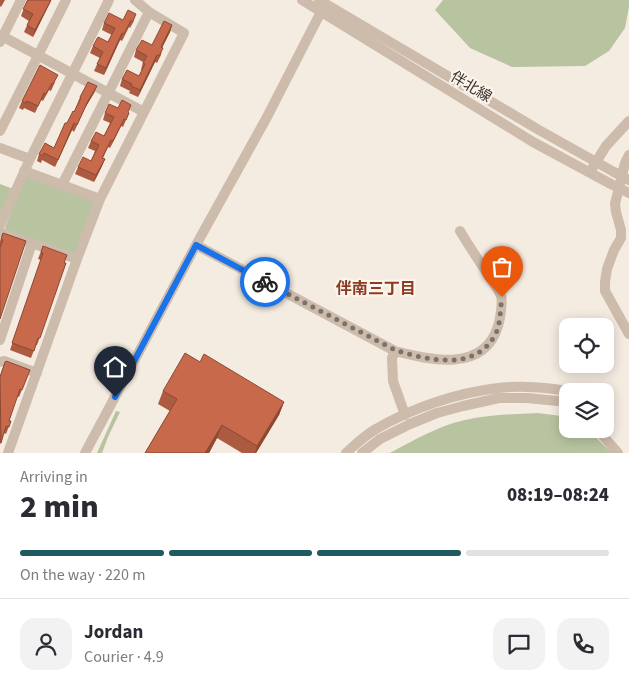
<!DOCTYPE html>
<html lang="en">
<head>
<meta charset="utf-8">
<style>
  body { margin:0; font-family:"Source Sans 3","Noto Sans JP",sans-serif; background:#f2f2f3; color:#2b2b33; height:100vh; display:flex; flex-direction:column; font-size:19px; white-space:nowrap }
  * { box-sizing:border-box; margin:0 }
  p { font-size:16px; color:#7c7c81 }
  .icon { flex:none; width:28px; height:28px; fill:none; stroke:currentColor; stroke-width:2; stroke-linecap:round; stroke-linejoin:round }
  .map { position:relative; height:453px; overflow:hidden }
  .details { display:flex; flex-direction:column; background:#fff; flex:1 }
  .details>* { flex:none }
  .fabs { position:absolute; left:559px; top:318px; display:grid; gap:10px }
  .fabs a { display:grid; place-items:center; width:55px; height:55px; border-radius:10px; background:#fff; box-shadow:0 2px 12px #0003; font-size:25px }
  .pin { position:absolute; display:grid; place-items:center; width:42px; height:42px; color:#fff; margin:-51px -21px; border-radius:50% 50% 50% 0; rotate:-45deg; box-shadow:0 0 5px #0007 }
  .pin .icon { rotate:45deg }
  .courier { position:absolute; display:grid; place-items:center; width:50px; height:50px; margin:-25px; border:4px solid #1a73e8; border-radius:50%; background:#fff; color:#222; box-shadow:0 1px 6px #0007 }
  .summary em { font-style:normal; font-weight:800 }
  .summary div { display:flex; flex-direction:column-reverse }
  .summary { display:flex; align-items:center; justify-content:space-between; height:85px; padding:0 20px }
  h1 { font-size:32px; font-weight:800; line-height:38px }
  .bar { display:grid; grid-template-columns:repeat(4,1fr); gap:8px 5px; align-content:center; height:60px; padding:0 20px }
  .bar i { height:6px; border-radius:4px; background:#e1e1e2 }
  .bar .on { background:#1f5a5e }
  .bar p { grid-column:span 4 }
  .line { display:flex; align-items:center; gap:12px; padding:0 20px; border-top:1px solid #e1e1e2 }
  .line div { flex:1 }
  .round { display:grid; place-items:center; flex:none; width:52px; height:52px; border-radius:15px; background:#f2f2f3 }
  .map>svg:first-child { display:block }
</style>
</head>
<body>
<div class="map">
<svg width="629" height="453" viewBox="0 0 629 453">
  <rect width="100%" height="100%" fill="#f4ebe1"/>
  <!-- green -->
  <path fill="#b8c4a0" d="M443,0H629V7L625,28L609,51L585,66L512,67L470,48L435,10Z
    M29,176L91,198L94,203L77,252L72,254L8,232L5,227L24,179Z
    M0,184L16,190L0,225Z
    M116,411L120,412L108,437L102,453H97Z
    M538,413L561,416L567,418L568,429H587L612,453H390C414,440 438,426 465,420C489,415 513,414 538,413Z"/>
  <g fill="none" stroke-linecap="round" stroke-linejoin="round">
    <!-- minor -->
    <path stroke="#cdbbac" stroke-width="10" d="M302,0L533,142L609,183
      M319,0L539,130L614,172
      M0,35L144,112
      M0,42L21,0
      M0,131L66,0
      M0,148L30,159
      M629,155L625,163L615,204L616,212L621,230V238L614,250L607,269L605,282V291L629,334
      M593,167L606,146L629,121
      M24,171L100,199
      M62,185L149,12
      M0,225L30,159L109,0
      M0,232L77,259L8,453
      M196,245L395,351C430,360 484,373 498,326C500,320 503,302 501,296C499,289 492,282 489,276C479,261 469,246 460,231
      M77,259L100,199L184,33L149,12L135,0
      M0,340L32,243
      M395,351L392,358L393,381L405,415
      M0,362L4,361L37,373
      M597,429L618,453
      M85,453L196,245L267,117L325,4
      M346,453C355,445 365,435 376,429C412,408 456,393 498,388C522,385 547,388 570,391
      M362,453L380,439L410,424L437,413L463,406L499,398H527L568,402"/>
    <!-- minor-bridge -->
    <path stroke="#cdbbac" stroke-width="10" d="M614,172L629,180
      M609,183L629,193"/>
  </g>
  <!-- wall -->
  <path fill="#ac5a40" d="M0,0H5L1,7L0,6Z
    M27,0H51L33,37L24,32L29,21L21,16Z
    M123,20L134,21L130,28L129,27L122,41L120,40L104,75L94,71L100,58L90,53L93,46L108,42L112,35L102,30L104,23Z
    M172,25L170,32L162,47L161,55L157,63L155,62L138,97L129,93L130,91L120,86L122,79L139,76L142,70H141L143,62L134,57L136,50L152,45Z
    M40,65L55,82L51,91L49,90L43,101L41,100L35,113L24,108L23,110L19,108L22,101Z
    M97,86L94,93L85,108L74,132L72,130L55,167L42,160L41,163L37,161L39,154L54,148L74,112L80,97Z
    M105,113H129L123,127L121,126L110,148L108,147L103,158L105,159L102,166L94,182L75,174L78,167L91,161L95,151L88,148L91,141L104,136L110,123L103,120Z
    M3,233L26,241L0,247V241Z
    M43,246L64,263H66L37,345H36L31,358L10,350L41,260L38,259Z
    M5,362L30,370L19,397L17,396L9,421H11L6,434L4,433L0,445V376Z
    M200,362L284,402L279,415L256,453H242L217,438L209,453H145L170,411L158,404L163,391Z"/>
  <!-- shaded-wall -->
  <path fill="#8c4a34" d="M51,0L50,3L33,37L35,30Z
    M172,25L170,32L159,54L161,47Z
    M122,33L120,40L104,75L106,68Z
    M157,55L155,62L138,97L140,90Z
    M97,86L94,93L85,108L74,132L88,101Z
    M124,119L121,126L110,148L113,141Z
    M74,123L72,130L55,167L58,160Z
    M105,159L102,166L94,182L96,175Z
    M284,402L279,415L256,453H255L257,446Z
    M222,425L217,438L209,453H205Z"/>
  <!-- building -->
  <path fill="#c8694b" stroke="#8c4a34" d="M28,0H51L35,30L27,25L33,14L23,9Z
    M128,10L136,14L133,21L131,20L124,34L122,33L106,68L97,64L103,52L93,46L98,37L108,42L115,28L104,23L109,13L123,20Z
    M164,21L172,25L161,47L163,48L159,56L157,55L140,90L131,86L132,84L122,79L127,70L139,76L145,64L143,63L147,56L136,50L142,40L152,45Z
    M40,65L58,75L53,84L52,83L46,94L44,93L38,106L27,101L26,103L22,101Z
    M88,82L97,86L88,101L77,125L74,123L58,160L44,153L43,156L39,154L45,143L54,148L65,123H67L73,111L74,112L81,98L80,97Z
    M122,100L131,105L128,112L129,113L126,120L124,119L113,141L111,140L102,158L105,159L96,175L78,167L83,157L91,161L99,145L91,141L96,132L104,136L114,117L105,113L109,104L118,108Z
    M3,233L26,241L0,319V248L3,240L1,239Z
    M43,246L67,255L64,263H66L40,338H38L34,351L12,343L43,253L41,252Z
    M185,353L200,362L204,354L284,402L257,446L222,425L205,453H145L177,399L163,391Z
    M6,361L30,370L22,390L20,389L9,421H11L9,427L6,426L1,443L0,377L5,362Z"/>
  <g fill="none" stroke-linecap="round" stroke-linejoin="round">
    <!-- done -->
    <path stroke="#7c716b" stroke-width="5" stroke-dasharray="0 9" d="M265,282L395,350C427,360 475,372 495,335C501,324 500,309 502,297"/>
    <!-- route -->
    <path stroke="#1a73e8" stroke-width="6" d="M115,397L196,245L265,282"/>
  </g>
  <g text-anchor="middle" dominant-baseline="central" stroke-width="4.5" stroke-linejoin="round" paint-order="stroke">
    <!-- street labels -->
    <g font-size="15" fill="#3b302b" stroke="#fbf5ee">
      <text transform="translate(471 87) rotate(31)">伴北線</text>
    </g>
    <!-- neighbourhood labels -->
    <g font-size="16" font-weight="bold" fill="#8c3b22" stroke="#fbf5ee">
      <text x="376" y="289">伴南三丁目</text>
    </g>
  </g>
</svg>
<div class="fabs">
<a><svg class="icon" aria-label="locate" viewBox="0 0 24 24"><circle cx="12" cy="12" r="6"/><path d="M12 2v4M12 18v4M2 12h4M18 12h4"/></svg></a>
<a><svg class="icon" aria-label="layers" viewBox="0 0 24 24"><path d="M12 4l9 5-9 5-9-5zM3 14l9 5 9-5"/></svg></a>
</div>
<div class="pin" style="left:502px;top:297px;background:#ea580c"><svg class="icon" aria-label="bag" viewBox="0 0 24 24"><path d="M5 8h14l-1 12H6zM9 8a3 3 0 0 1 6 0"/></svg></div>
<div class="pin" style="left:115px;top:397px;background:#1f2937"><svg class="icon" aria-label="home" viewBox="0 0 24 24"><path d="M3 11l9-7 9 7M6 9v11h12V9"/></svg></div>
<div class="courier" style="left:265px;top:282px"><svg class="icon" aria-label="bike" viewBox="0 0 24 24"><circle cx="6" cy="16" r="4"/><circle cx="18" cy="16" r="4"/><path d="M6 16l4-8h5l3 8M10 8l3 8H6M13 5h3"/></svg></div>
</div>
<section class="details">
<div class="summary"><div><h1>2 min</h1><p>Arriving in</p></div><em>08:19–08:24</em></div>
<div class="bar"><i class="on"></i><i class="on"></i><i class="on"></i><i></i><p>On the way · 220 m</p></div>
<div class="line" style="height:90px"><a class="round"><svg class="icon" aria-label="person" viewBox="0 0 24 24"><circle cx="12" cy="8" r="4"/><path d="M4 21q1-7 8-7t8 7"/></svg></a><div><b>Jordan</b><p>Courier · 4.9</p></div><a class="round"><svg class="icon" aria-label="chat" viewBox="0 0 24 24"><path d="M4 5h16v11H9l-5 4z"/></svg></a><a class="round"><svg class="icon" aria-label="phone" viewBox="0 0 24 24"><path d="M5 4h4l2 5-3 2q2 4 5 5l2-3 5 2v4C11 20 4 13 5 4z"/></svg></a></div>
</section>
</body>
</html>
